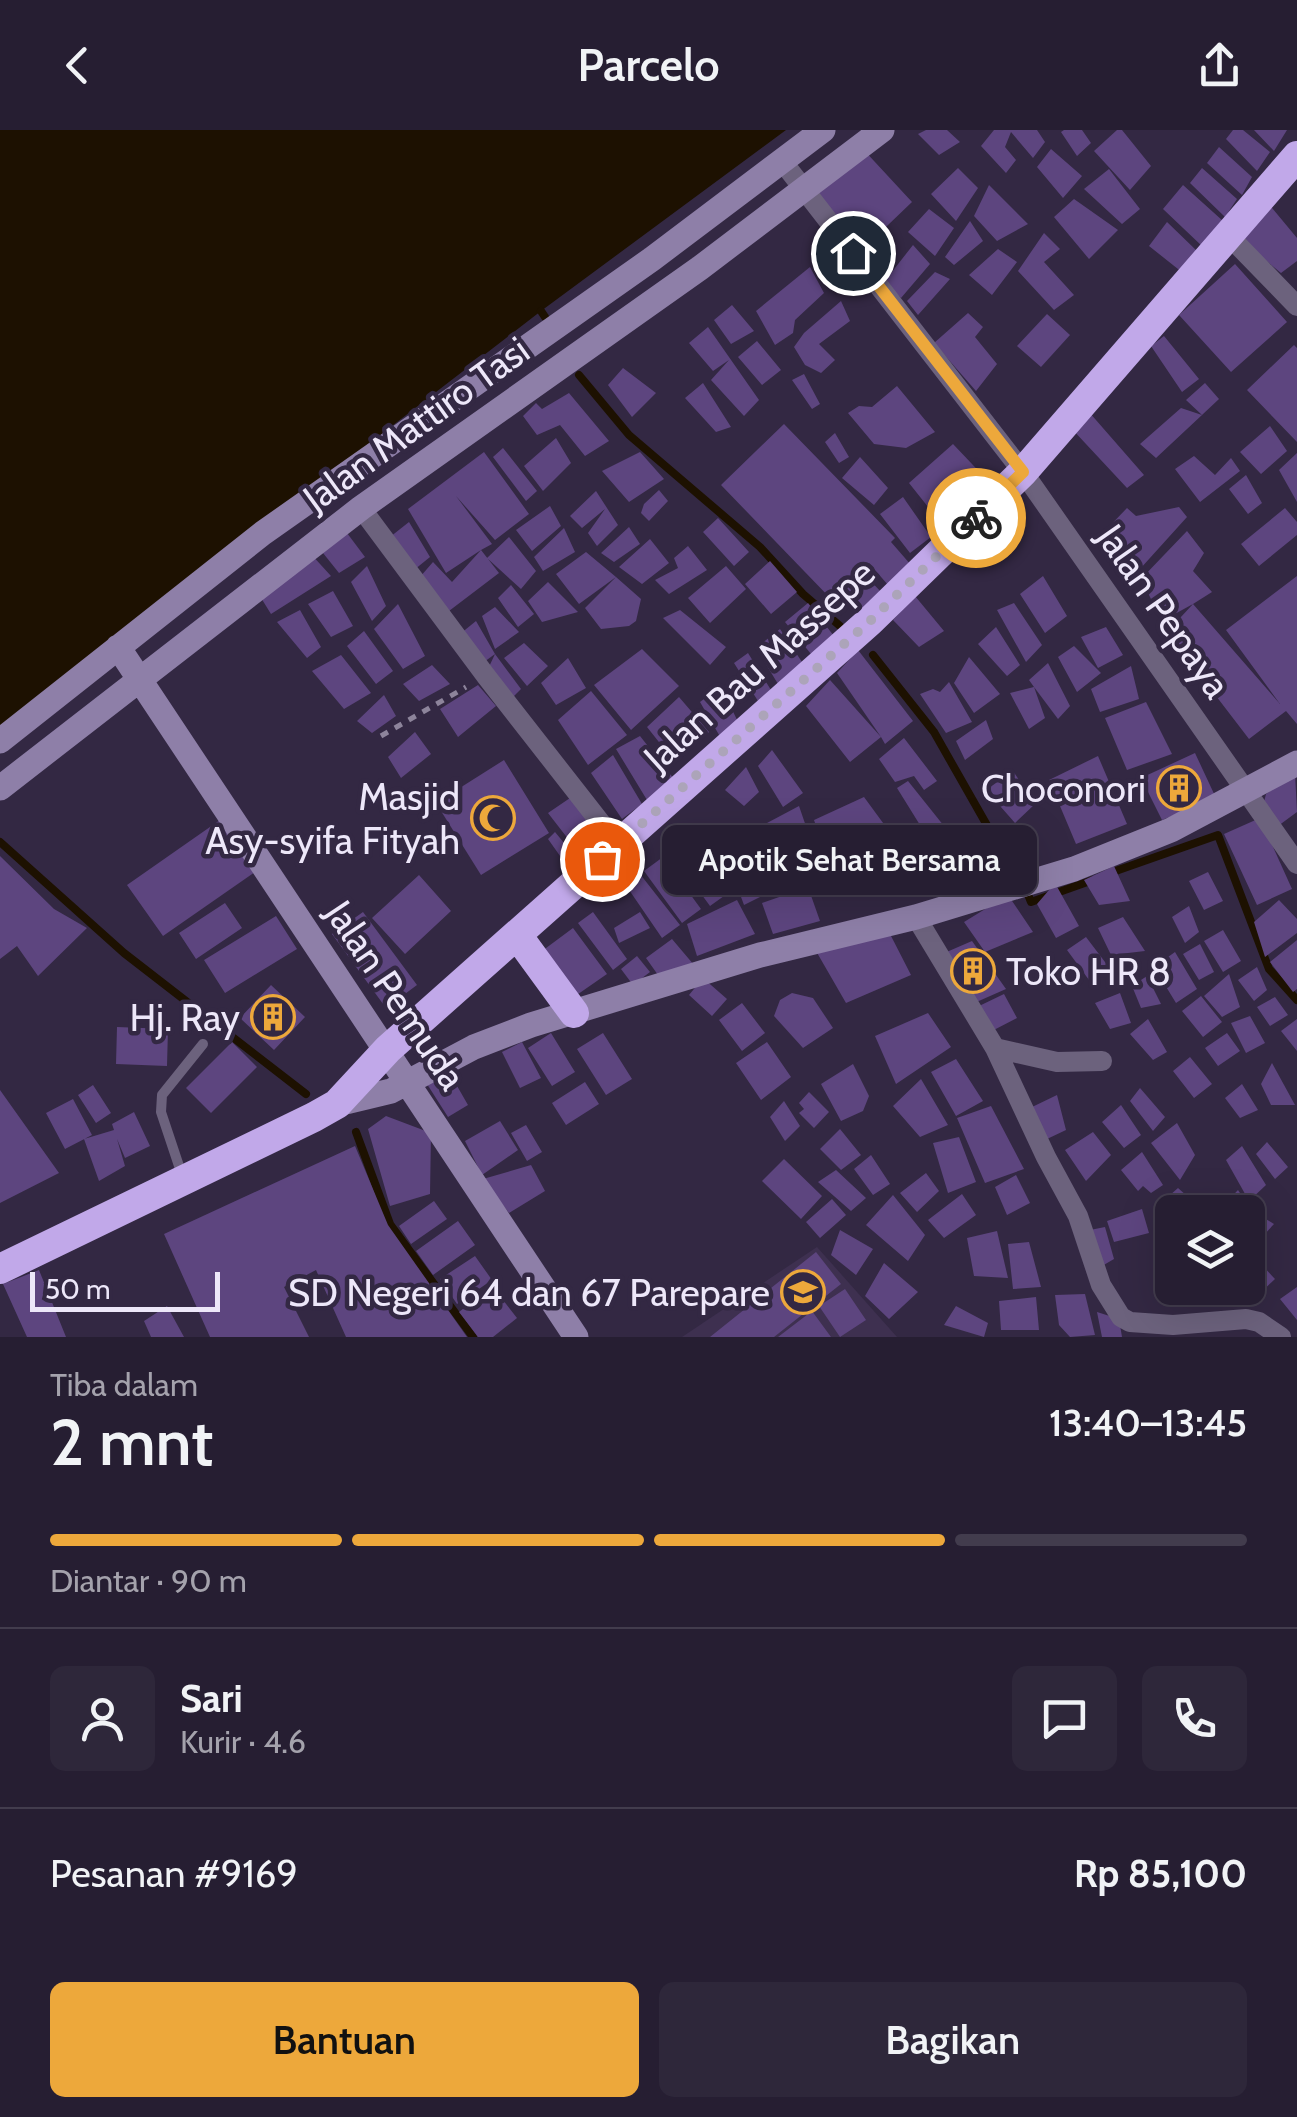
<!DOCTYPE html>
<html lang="id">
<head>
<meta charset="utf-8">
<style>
  body { margin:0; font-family:Cabin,sans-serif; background:#2e273a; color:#f1f3f6; height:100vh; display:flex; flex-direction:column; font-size:38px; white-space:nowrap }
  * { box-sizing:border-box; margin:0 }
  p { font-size:32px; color:#a4a2ac }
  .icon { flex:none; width:55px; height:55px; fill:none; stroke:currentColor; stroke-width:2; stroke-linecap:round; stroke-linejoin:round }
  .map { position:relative; height:1207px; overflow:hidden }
  .drawer { display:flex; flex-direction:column; background:#261e32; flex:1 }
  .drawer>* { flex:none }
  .fabs { position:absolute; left:1155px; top:1065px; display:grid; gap:20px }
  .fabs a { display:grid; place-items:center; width:110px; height:110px; border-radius:15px; background:#261e32; box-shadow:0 10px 40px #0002,0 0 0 2px #423c4d; font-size:50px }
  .scale { position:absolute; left:30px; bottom:25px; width:190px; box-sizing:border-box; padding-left:10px; border:5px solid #ede7f9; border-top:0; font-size:28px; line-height:35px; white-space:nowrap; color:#ede7f9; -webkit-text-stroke:8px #332843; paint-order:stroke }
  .pin { position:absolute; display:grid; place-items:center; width:85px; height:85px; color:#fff; margin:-42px; border:5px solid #fff; border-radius:50%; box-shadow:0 2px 10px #0007 }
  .courier { position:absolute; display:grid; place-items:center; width:100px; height:100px; margin:-50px; border:8px solid #eda83b; border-radius:50%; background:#fff; color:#222; box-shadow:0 2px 12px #0007 }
  .bubble { position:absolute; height:70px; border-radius:15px; background:#261e32; box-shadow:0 10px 40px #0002,0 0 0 2px #423c4d; font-size:32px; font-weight:600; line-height:70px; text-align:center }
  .overview em { font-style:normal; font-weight:600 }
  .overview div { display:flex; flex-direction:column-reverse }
  .overview { display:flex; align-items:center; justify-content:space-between; height:170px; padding:0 50px }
  h1 { font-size:65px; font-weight:600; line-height:75px }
  .bar { display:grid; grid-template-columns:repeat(4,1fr); gap:15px 10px; align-content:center; height:120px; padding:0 50px }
  .bar i { height:12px; border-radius:8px; background:#423c4d }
  .bar .current { background:#eda83b }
  .bar p { grid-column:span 4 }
  .line { display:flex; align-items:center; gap:25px; padding:0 50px; border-top:2px solid #423c4d }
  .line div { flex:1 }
  .round { display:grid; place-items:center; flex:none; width:105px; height:105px; border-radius:15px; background:#2e273a }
  .button { display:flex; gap:20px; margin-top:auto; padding:20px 50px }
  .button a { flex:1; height:115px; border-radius:15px; background:#eda83b; color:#111; font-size:40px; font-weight:600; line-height:115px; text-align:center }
  .button a+a { background:#2e273a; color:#f1f3f6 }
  header { display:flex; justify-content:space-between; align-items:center; height:130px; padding:0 50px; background:#261e32; font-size:45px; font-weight:600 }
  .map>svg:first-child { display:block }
</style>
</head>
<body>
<header><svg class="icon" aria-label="back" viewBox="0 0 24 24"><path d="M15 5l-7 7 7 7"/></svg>Parcelo<svg class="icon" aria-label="share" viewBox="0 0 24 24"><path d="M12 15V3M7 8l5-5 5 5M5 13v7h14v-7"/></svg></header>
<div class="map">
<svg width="1297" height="1207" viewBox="0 0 1297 1207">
  <rect width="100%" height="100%" fill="#332843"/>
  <!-- built -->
  <path fill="#3e3050" d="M817,1117L897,1207H682Z"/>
  <!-- water -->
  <path fill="#1d1101" d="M0,0H786L541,181L0,598Z"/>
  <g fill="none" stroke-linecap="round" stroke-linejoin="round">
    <!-- stream -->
    <path stroke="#1d1101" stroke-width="8" d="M541,181L545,187
      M579,245L629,305L760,417L803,464L840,496
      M873,525L934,602L1013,741
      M0,712L124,823L306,964
      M1110,743L1218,705L1269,839L1297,870
      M1029,767L1031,772L1093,750
      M356,1002L390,1094L473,1207"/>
  </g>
  <!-- building -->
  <path fill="#5d457f" d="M926,0H947L960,12L939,25L918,4Z
    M994,0H1037L1045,12L1033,28L1011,2L1005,17L1016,30L1006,43L981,16Z
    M1064,0H1082L1091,13L1077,26L1061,2Z
    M1117,0H1122L1151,36L1130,60L1094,21Z
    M1233,0H1243L1270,22L1257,41L1226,9Z
    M1254,0H1287L1274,21Z
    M1219,17L1252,47L1242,65L1207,33Z
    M862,18L912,72L864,118L816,62Z
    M1051,19L1082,46L1063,68L1037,37Z
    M958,38L978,58L956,91L931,64Z
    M1202,38L1237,69L1225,87L1190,53Z
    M1109,39L1140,79L1122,94L1084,59Z
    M989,55L1028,94L997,111L974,86Z
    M1183,55L1223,91L1203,117L1163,79Z
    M1074,69L1118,100L1089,129L1054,87Z
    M1267,72L1297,108V131L1281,143L1241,110Z
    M929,79L954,98L935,126L908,102Z
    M970,91L983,111L954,135L945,127Z
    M1167,92L1197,121L1183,143L1149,116Z
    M1044,103L1060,119L1044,132L1074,165L1054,180L1018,141Z
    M913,115L930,134L901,168L884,152Z
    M998,119L1017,132L992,165L969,145Z
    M1235,134L1287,192L1231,242L1179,185Z
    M810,137L824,163L795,190L793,203L775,215L756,181Z
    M935,142L950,149L918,185L907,171Z
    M841,171L850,191L819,214L835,230L821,243L805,235L794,217L804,203Z
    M732,175L754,201L731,214L714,190Z
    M968,183L983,197L975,207L997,234L976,261L934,213Z
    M1047,184L1070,205L1041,237L1017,216Z
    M708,197L759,270L744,286L711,250L729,230L713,241L689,213Z
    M1164,206L1199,249L1182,262L1151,216Z
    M757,211L781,240L762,255L738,227Z
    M1294,215L1297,218V312L1247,260Z
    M623,238L656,263L632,287L608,255Z
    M804,244L820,274L812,279L792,250Z
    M703,253L731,297L716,302L685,268Z
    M1205,253L1219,269L1202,285L1186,270Z
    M897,256L935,302L906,318L874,314L848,283L859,276L872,277Z
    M569,263L609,311L585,326L560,295L537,305L523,286L536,273L542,279Z
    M1181,278L1202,285L1156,328L1140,314Z
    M1089,282L1144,345L1127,358L1072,299Z
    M784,294L895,408L891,412L911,435L888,455L869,433L861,441L883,464L859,486L838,463L832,470L721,355Z
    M1270,296L1287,321L1261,344L1240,322Z
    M835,303L849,327L839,333L825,312Z
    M556,308L571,333L543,361L524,336Z
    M953,314L991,354L944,397L909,353Z
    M503,318L537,361L526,371L493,327Z
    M484,322L529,384L495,410L456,366L492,414L481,420L499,443L449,481L420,447L433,432L452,452L481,420L446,443L408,379Z
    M640,322L664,349L629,372L602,341Z
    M1297,323V372L1279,340Z
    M1194,326L1215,345L1231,328L1240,341L1200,372L1175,339Z
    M860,327L888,358L874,375L842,348Z
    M1246,345L1262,373L1248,384L1229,359Z
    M659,360L668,371L649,391L641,383L644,374Z
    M596,361L618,395L597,416L588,403L605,379L582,398L570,386Z
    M903,367L931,407L910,423L880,384Z
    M550,376L561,396L532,421L516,400Z
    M1179,377L1187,387L1140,439L1127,423L1120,427L1103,403L1127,378L1136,386Z
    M1285,378L1297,392V405L1259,436L1241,414Z
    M718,388L749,422L734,436L703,402Z
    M409,392L430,427L414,440L390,407Z
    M629,397L640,414L614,432L601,423Z
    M564,398L575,422L543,441L534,427Z
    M344,399L365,427L339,443L319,418Z
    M1187,401L1204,423L1193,441L1212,462L1193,474L1280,574L1226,500L1297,446V594L1286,581L1249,609L1167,502L1193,474L1162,491L1141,449Z
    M509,407L536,441L521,459L487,428Z
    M650,409L669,433L642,454L619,437Z
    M688,416L707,440L669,464L655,450L678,438L674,428Z
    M586,422L616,447L579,474L556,444Z
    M310,423L331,446L271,484L258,463Z
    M770,431L797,462L771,484L745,454Z
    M367,436L386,476L372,491L351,452Z
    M726,436L746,459L710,493L688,468Z
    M1043,446L1067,486L1045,503L1020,464Z
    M616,447L641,469L636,491L629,496L601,499L585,478Z
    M548,452L578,482L542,492L528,471Z
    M511,455L534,484L518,497L498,468Z
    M333,461L353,496L331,507L308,474Z
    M915,466L944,501L919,517L893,490Z
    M808,473L834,506L811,524L785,492Z
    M1014,473L1042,515L1026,532L997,480Z
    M398,474L425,526L403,539L374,499Z
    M495,477L519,502L495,519L482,486Z
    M300,480L321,517L307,528L277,492Z
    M680,480L726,517L710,535L663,488Z
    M476,491L495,524L484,532L460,504Z
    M996,497L1020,535L1007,546L978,514Z
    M1106,497L1123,525L1098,538L1081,507Z
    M780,499L804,535L778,554L756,518Z
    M364,501L393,541L376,554L347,516Z
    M524,513L548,536L527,556L504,528Z
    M1074,516L1101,543L1077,562L1058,527Z
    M642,519L679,556L631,600L594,555Z
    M858,520L913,591L885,614L881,607L850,632L806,576L830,550L881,607L837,543Z
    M748,523L771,560L758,571L734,533Z
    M495,524L521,559L512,568L487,541Z
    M341,525L371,563L344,579L312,541Z
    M969,527L1000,564L974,583L954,553Z
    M568,528L586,558L556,575L541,553Z
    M1048,533L1070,576L1058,589L1034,557L1045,588L1029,599L1010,563L1034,557L1029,550Z
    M432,535L450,554L419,571L403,554Z
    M1131,536L1139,569L1100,582L1091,559Z
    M949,552L972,592L946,603L920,564L933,559L940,562Z
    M478,555L496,576L458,607L440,579Z
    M721,556L738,592L722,610L700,572Z
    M591,561L627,605L588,635L558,590Z
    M384,565L396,586L372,603L357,591Z
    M679,567L709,602L674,631L647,597Z
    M1146,572L1172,624L1127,640L1105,588Z
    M986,590L993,609L965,630L956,611Z
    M415,602L431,624L401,648L388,627Z
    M640,606L674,649L647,670L616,619Z
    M904,608L937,651L924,660L914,646L895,652L879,629Z
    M772,620L803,663L783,677L758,636Z
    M1195,623L1216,668L1162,690L1141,648Z
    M613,625L642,674L622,689L591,643Z
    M1098,626L1127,694L1076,714L1049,650Z
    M504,630L549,703L481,745L436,673Z
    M746,637L759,662L744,676L725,660Z
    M1013,641L1035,674L1015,693L986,660Z
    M1295,643L1297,682L1278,696L1263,676L1266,664Z
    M908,651L948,701L933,716L897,658Z
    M864,667L919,742L840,766L814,690Z
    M570,668L606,713L586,732L548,683Z
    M799,676L820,737L789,749L767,693Z
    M1260,688L1292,759L1257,775L1224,704Z
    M220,690L255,742L163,806L127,755Z
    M555,702L579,731L570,740L548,709Z
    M690,704L731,761L710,776L669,720Z
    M755,712L774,760L744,775L724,721Z
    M966,725L979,748L944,766L932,745Z
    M0,726L54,779L87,798L38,846L17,816L0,829Z
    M663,727L701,779L682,793L644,741Z
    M1114,736L1130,771L1099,775L1084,750Z
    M1208,742L1223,771L1204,780L1189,751Z
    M640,744L680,795L662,808L625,754Z
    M419,745L451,781L405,824L372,788Z
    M1055,753L1079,796L1056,808L1037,774Z
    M808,757L820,791L773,804L762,773Z
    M1008,765L1033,802L985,822L964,792Z
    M737,770L755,804L697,826L687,794Z
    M1279,770L1297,789V803L1265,827L1254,792Z
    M225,773L242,798L196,829L179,803Z
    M1189,776L1199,802L1185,813L1172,787Z
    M363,782L417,855L386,878L332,804Z
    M593,782L627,829L613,840L578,793Z
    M640,782L650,798L619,813L614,798Z
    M276,786L297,819L225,863L204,830Z
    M1123,787L1145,821L1111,825L1098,798Z
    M573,798L607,844L571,869L538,824Z
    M1223,800L1241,831L1223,842L1204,811Z
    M890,804L911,845L846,873L816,821Z
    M1086,807L1108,836L1089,850L1067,820Z
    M672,809L694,835L658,845L646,828Z
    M1297,810V859L1293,862L1270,832Z
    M972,811L1006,859L972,874L942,824Z
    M1200,814L1214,842L1199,850L1183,824Z
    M1175,822L1197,859L1176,873L1154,837Z
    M637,826L650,842L633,855L621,839Z
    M1257,837L1267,860L1254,871L1238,850Z
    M1229,844L1240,877L1222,887L1204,866Z
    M1147,846L1161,874L1141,878L1132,856Z
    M703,848L727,869L712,886L689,865Z
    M271,855L305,887L274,920L240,888Z
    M792,863L813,868L833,898L803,918L774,886L780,870Z
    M1120,863L1131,893L1110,899L1095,873Z
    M1004,864L1017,888L990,902L977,877Z
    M1201,866L1222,892L1203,907L1182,881Z
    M1275,867L1288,885L1270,896L1257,877Z
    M742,873L765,903L742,921L719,890Z
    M928,883L951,917L896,954L875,906Z
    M1250,886L1265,913L1246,923L1231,893Z
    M1148,889L1167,922L1153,930L1130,904Z
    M1297,889V921L1281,901Z
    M117,897L168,899L167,936L116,934Z
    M551,903L575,942L552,956L528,918Z
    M603,903L632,949L606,965L577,919Z
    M1227,903L1240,921L1218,936L1205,918Z
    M232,912L257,937L211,983L186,958Z
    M522,912L541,948L520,958L502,922Z
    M767,912L791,947L761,970L736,933Z
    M1190,927L1212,954L1194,968L1173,941Z
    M956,929L983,971L956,986L931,942Z
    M1272,933L1295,975H1271L1261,954Z
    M853,934L869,966L863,981L841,991L821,954Z
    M449,942L468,975L448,987L427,954Z
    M921,949L948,995L920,1007L893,976Z
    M585,952L599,974L566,995L552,973Z
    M1242,954L1258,980L1240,988L1225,968Z
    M93,955L111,983L96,993L78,965Z
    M1140,958L1165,987L1153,1001L1130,971Z
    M0,960L59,1043L0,1073Z
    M809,962L829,982L814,998L799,983L804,979L799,973Z
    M1057,965L1066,1000L1047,1009L1030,978Z
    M73,969L92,1005L65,1019L46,983Z
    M784,971L800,996L785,1011L770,987Z
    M1121,975L1141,1005L1124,1018L1102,992Z
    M991,976L1024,1039L985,1053L957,988Z
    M134,982L150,1016L125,1028L117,1009L125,1036L99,1051L84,1009L114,1000L112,994Z
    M386,986L431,1003L430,1064L390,1076L368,999Z
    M500,991L518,1020L482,1045L465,1011Z
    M1177,993L1195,1025L1180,1050L1151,1013Z
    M526,995L542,1022L527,1031L511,1003Z
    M840,999L861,1025L841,1040L820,1019Z
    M1093,1002L1111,1025L1086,1051L1065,1020Z
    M959,1007L976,1052L948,1063L933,1013Z
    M1267,1012L1288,1037L1275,1049L1256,1024Z
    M355,1016L388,1095L467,1207H346L316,1140L284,1157L309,1207H210L164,1104Z
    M1242,1016L1266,1055L1249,1071L1226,1030Z
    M1142,1022L1163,1055L1151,1063L1143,1056L1138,1061L1121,1040Z
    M871,1025L890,1054L873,1065L854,1039Z
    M784,1029L822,1066L801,1089L762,1051Z
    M531,1035L545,1061L509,1083L483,1049Z
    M836,1040L866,1068L851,1081L818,1052Z
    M926,1043L939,1061L917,1082L900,1063Z
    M1016,1045L1030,1073L1007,1085L995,1057Z
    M1178,1058L1205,1082H1172L1161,1073Z
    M1238,1060L1251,1080L1274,1094L1252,1118L1248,1114V1082H1217Z
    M962,1064L976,1085L944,1108L928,1090Z
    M893,1065L925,1105L908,1131L866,1095Z
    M832,1069L846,1085L820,1108L806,1092Z
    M434,1071L447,1089L411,1114L399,1096Z
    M1142,1079L1149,1103L1114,1112L1107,1091Z
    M458,1091L475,1115L433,1145L416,1121Z
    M1105,1097L1114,1129L1102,1136L1090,1100Z
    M840,1100L873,1119L856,1145L831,1125Z
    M997,1101L1008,1148L974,1146L967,1108Z
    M1029,1112L1041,1157L1013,1159L1008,1114Z
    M1248,1120L1275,1149L1255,1168L1248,1160Z
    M816,1122L841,1154L774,1207H710Z
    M475,1126L492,1150L457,1174L440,1149Z
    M884,1133L918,1162L889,1189L865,1166Z
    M39,1140L66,1207H27L3,1154Z
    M492,1156L517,1188L493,1207H478L459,1182Z
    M1297,1157V1190L1280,1169Z
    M845,1159L866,1190L840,1207L819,1176Z
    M1085,1164L1095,1205L1070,1207L1059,1195L1055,1165Z
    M1036,1167L1039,1200H1001L999,1171Z
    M167,1176L184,1207H151L144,1191Z
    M956,1176L988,1193L984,1207L944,1195Z
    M812,1181L831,1207H778Z
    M1097,1182L1119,1189L1122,1207H1102Z"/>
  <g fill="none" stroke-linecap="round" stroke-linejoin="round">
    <!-- path -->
    <path stroke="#8d849b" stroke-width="5" stroke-dasharray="8 8" stroke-linecap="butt" d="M381,606L466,557"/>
    <!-- lane -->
    <path stroke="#6c627d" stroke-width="10" d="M182,1045L161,982L162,965L203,914"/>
    <!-- street -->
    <path stroke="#6c627d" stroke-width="20" d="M782,31L1023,342L1297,734
      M1229,106L1297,176
      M361,378L486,546L618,715
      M916,787L995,918L1046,1027L1078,1086L1101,1155L1121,1187L1130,1192L1173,1195L1246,1189L1259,1192L1281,1207
      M995,918L1057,932L1102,931"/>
    <!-- secondary -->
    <path stroke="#8e7fa8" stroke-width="25" d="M118,517L576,1207
      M0,611L263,403L652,129L823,0
      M0,658L361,378L700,138L882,0
      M337,974L391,961L474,917L531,895L760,825L916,787L1074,739L1171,700L1297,633"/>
    <!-- highway -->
    <path stroke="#c1a8e9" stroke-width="30" d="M517,805L574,883
      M0,1139L314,987L337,974L388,919L870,491L1023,342L1297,26"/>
  </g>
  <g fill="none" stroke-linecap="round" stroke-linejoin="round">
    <!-- done -->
    <path stroke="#aca4b9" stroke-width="10" stroke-dasharray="0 18" d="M602,729L870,491L976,388"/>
    <!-- route -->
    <path stroke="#eda83b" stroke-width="12" d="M853,123L1023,342L976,388"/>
  </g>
  <!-- icons -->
  <defs>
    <g id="building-ring" transform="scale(2.25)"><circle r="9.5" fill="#332843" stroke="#eda83b" stroke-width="1.5"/><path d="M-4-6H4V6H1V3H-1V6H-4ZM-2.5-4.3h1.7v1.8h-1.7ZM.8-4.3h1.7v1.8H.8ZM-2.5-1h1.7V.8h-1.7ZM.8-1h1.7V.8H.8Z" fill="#eda83b"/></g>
    <g id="mosque-ring" transform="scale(2.25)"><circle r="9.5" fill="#332843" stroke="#eda83b" stroke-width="1.5"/><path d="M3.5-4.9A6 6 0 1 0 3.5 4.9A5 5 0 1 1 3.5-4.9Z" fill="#eda83b"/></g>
    <g id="school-ring" transform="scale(2.25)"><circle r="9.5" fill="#332843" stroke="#eda83b" stroke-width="1.5"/><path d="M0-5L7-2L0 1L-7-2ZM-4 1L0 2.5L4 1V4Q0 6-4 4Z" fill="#eda83b"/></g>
  </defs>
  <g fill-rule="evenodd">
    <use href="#building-ring" x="1179" y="658"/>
    <use href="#mosque-ring" x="493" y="688"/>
    <use href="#building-ring" x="973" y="841"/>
    <use href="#building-ring" x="273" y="887"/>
    <use href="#school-ring" x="803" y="1162"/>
  </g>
  <g text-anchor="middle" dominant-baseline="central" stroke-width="9" stroke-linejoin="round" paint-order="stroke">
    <!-- street labels -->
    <g font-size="38" fill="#ede7f9" stroke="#332843">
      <text transform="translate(416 294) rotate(-36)">Jalan Mattiro Tasi</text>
      <text transform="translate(1164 481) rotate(55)">Jalan Pepaya</text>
      <text transform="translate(759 535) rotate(-42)">Jalan Bau Massepe</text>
      <text transform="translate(396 865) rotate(56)">Jalan Pemuda</text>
    </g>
    <!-- poi labels -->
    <g font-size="38" fill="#ede7f9" stroke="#332843" text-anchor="end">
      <text x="1146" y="658">Choconori</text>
      <text x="460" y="666">Masjid<tspan x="460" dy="44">Asy-syifa Fityah</tspan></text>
      <text x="1006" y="841" text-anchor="start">Toko HR 8</text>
      <text x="240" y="887">Hj. Ray</text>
      <text x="770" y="1162">SD Negeri 64 dan 67 Parepare</text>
    </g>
  </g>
</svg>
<div class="fabs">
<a><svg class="icon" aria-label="layers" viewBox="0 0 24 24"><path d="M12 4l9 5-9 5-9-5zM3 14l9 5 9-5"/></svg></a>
</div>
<div class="scale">50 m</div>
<div class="pin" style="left:602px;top:729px;background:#ea580c"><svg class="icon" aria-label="bag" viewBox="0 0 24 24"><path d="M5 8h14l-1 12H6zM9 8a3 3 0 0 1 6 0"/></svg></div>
<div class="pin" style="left:853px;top:123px;background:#1f2937"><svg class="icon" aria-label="home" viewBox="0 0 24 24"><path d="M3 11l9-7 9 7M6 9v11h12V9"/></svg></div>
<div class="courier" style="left:976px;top:388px"><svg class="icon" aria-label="bike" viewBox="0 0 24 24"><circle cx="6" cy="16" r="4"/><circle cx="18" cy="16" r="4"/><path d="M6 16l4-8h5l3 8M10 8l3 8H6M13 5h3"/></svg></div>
<div class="bubble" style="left:662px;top:695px;width:375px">Apotik Sehat Bersama</div>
</div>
<section class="drawer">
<div class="overview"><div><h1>2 mnt</h1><p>Tiba dalam</p></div><em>13:40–13:45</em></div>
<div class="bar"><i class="current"></i><i class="current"></i><i class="current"></i><i></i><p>Diantar · 90 m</p></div>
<div class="line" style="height:180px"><a class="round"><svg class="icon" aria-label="person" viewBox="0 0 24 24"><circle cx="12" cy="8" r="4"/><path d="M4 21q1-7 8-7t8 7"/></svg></a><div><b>Sari</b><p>Kurir · 4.6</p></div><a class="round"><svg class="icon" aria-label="chat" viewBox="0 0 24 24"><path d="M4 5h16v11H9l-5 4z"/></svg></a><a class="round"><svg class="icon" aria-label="phone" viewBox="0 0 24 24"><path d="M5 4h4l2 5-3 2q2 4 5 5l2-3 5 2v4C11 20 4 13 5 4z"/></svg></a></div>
<div class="line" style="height:130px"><div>Pesanan #9169</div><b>Rp 85,100</b></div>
<div class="button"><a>Bantuan</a><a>Bagikan</a></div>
</section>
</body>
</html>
